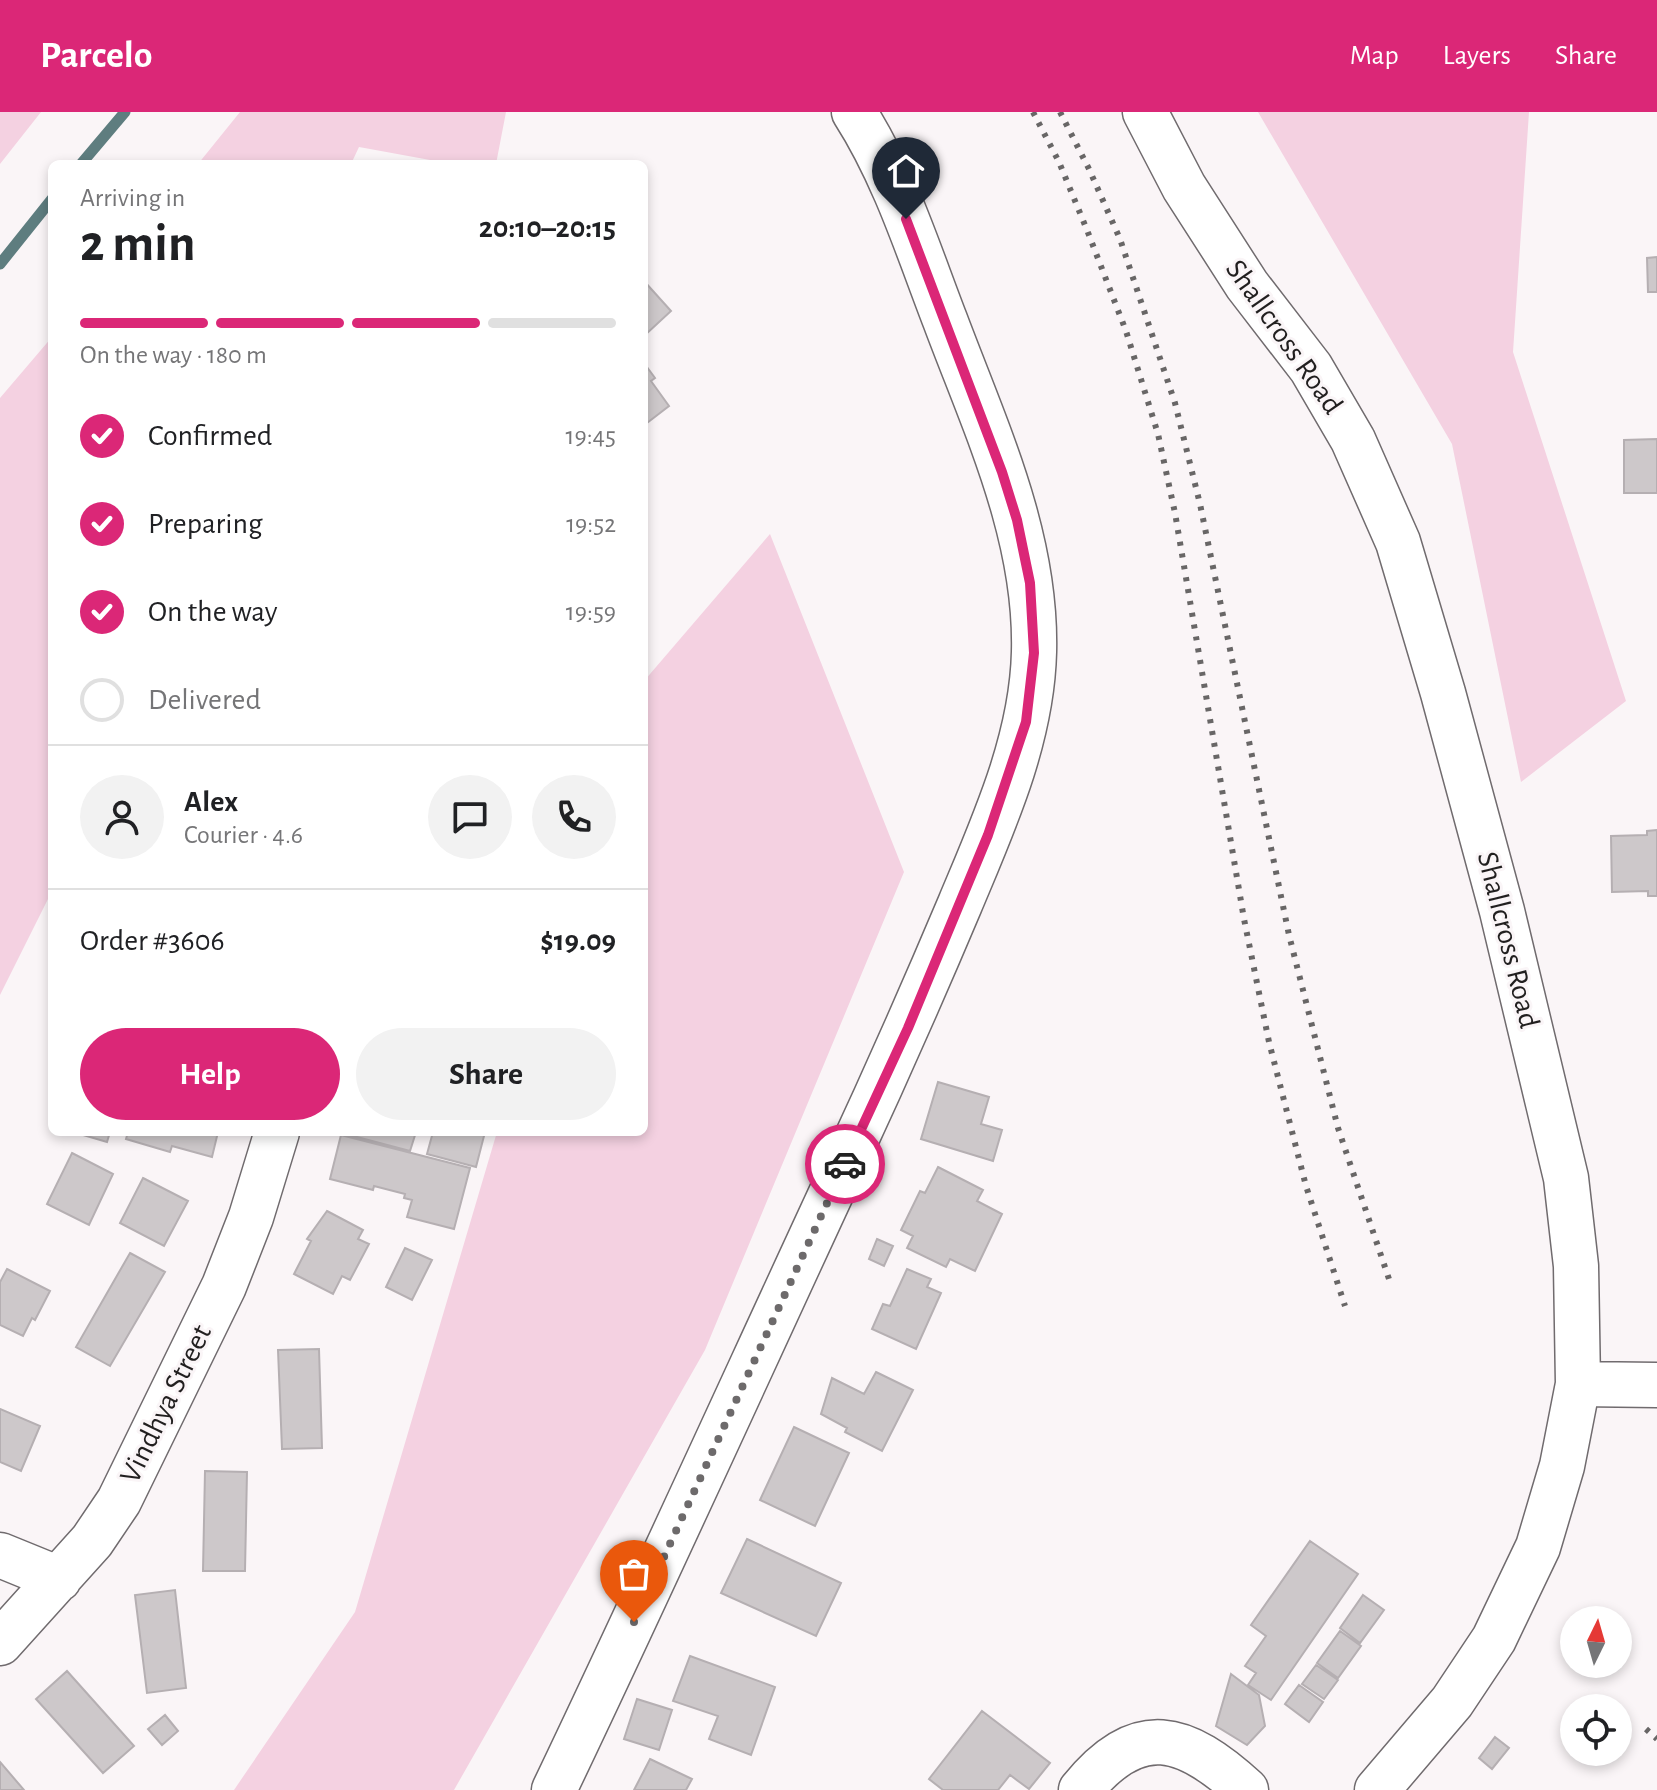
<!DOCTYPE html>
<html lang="en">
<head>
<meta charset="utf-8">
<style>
  body { margin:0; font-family:"Alegreya Sans",sans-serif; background:#f2f2f2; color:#202124; height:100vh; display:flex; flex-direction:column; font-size:30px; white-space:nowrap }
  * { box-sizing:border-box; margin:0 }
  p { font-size:26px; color:#757577 }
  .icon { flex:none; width:44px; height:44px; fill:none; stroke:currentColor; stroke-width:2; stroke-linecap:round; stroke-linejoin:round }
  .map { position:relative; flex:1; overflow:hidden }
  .panel { position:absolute; left:48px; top:48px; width:600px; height:976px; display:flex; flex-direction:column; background:#fff; border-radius:12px; box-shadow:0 4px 12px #0003 }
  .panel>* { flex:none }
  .needle { width:52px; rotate:5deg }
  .fabs { position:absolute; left:1560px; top:1494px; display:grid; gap:16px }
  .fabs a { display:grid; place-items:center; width:72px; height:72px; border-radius:50%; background:#fff; box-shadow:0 4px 12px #0003; font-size:40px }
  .pin { position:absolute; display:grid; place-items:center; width:68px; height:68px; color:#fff; margin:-82px -34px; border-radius:50% 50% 50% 0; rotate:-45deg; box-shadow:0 0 8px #0007 }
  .pin .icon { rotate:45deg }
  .courier { position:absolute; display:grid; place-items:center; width:80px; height:80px; margin:-40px; border:6px solid #db2777; border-radius:50%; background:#fff; color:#222; box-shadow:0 2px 10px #0007 }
  .overview em { font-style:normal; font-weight:600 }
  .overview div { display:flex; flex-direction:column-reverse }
  .overview { display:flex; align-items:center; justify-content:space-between; height:136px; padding:0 32px }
  h1 { font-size:52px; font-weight:600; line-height:60px }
  .bar { display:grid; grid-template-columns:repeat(4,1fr); gap:12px 8px; align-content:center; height:96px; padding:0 32px }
  .bar i { height:10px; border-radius:6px; background:#e0e0e0 }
  .bar .on { background:#db2777 }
  .bar p { grid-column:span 4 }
  .line { display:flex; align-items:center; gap:20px; padding:0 32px; border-top:2px solid #e0e0e0 }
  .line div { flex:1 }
  .round { display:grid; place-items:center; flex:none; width:84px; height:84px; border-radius:42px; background:#f2f2f2 }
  ol { padding:0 32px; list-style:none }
  li { display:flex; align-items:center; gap:24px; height:88px }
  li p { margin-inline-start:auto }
  li .icon { padding:8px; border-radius:50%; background:#db2777; color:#fff; stroke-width:4 }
  li:last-child { color:#757577 }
  li i { width:44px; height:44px; border:4px solid #e0e0e0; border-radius:50% }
  .cta { display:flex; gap:16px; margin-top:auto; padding:16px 32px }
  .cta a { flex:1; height:92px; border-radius:48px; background:#db2777; color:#fff; font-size:32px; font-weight:600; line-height:92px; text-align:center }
  .cta a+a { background:#f2f2f2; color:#202124 }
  header { display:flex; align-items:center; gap:48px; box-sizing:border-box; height:112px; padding:0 40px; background:#db2777; color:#fff }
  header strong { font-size:38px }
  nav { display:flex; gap:44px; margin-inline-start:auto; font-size:28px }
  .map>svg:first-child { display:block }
</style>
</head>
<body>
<header>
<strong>Parcelo</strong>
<nav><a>Map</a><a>Layers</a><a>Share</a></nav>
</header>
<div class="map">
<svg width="1657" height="1678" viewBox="0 0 1657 1678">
  <rect width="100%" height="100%" fill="#faf5f7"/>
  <!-- green -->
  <path fill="#f4d1e1" d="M0,0H41L0,52Z
    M240,0H506L496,52H452L359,35L351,52H198Z
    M1258,0H1529L1513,240L1626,589L1521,670L1452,332Z
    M52,225V779L0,883V286Z
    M770,422L904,760L705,1238L454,1678H234L355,1500L497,1020H644V569Z"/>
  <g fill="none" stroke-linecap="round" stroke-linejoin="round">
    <!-- stream -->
    <path stroke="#5e7d7f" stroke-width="11" d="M81,52L125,0
      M0,152L52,87"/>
  </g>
  <!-- building -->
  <path fill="#cdc8ca" stroke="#b5afb2" stroke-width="2" d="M1657,145V180H1648L1647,146Z
    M644,169L671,199L644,224Z
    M644,251L655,266L651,269L669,294L647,311L644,308Z
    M1657,327V381H1624V328Z
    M1657,718V784H1648V779L1612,780L1611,724L1647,723V719Z
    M938,970L989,985L981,1012L1002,1018L993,1049L921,1027Z
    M73,1020H110L107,1030Z
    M128,1020H218L212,1045L172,1034L170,1040L126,1027Z
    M338,1020H416L410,1039Z
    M433,1020H485L476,1055L427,1042Z
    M341,1023L470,1056L454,1117L407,1105L412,1088L404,1086L405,1082L374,1074L373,1078L330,1067Z
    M72,1041L113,1062L89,1113L47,1092Z
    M938,1055L983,1078L977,1089L1002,1102L975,1159L950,1147L946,1155L907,1136L913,1124L901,1118L920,1079L925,1081Z
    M143,1066L188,1089L164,1134L120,1111Z
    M327,1099L363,1118L358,1127L369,1132L350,1168L342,1164L333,1182L294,1162L311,1129L307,1127Z
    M877,1127L893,1134L884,1154L869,1147Z
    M405,1136L432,1148L412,1188L386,1175Z
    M130,1141L165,1160L110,1254L76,1235Z
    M7,1157L50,1179L35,1208L32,1206L23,1224L0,1213V1170Z
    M907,1157L931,1167L927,1175L941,1181L916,1237L872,1217L883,1192L890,1194Z
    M319,1237L322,1336L282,1337L278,1238Z
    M876,1260L913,1278L882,1339L845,1320L847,1316L821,1302L832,1266L864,1282Z
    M0,1297L40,1314L21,1359L0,1350Z
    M794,1315L849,1341L815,1414L760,1388Z
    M205,1359L247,1360L245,1459H203Z
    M747,1427L841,1471L816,1524L721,1481Z
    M1310,1429L1358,1462L1271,1588L1248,1573L1256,1561L1245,1554L1266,1524L1251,1513Z
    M175,1478L186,1576L147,1581L135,1483Z
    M1363,1483L1384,1498L1360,1531L1340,1516Z
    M1340,1519L1361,1534L1338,1566L1317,1551Z
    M690,1544L775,1575L751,1643L709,1627L718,1604L673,1589Z
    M1316,1553L1338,1568L1324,1587L1302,1572Z
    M67,1559L134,1634L103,1661L36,1587Z
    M1231,1562L1259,1583L1265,1614L1247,1633L1216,1614Z
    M1299,1573L1323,1590L1309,1610L1285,1592Z
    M637,1587L672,1598L659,1638L624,1627Z
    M982,1599L1050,1651L1029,1677L1010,1663L998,1678H943L929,1667Z
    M165,1603L178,1619L162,1633L148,1617Z
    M1495,1625L1509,1636L1492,1657L1479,1646Z
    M650,1647L692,1667L686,1678H634Z
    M0,1650L24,1678H0Z"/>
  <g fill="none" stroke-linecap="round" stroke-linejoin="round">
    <!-- minor casing -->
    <g stroke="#706b6e" stroke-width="47">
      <path id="minor" d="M1145,0L1184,75L1247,173L1311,256L1353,328L1398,430L1443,581L1502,799L1566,1066L1576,1154L1578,1272L1562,1354L1538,1435L1494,1527L1452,1590L1377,1678
        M1578,1272L1657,1273
        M0,1443L59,1467
        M0,1531L92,1429L119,1389L224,1174L251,1105L277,1020
        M554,1678C652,1473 746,1265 842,1058C883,970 922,882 960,792C993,713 1032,628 1034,540C1037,423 985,315 945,208C918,138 895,64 854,0
        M1081,1678C1138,1607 1185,1622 1246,1678"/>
    </g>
    <!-- minor -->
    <use href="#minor" stroke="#fff" stroke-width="44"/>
    <!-- rail -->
    <path stroke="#686666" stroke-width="6" stroke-dasharray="4 8" stroke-linecap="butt" d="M1033,0L1059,50L1087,118L1126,219L1158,322L1175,401L1244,807L1269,930L1306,1074L1345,1194
      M1060,0L1089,57L1120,127L1175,291L1200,392L1289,823L1338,1016L1390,1170
      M1646,1617L1657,1627"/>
  </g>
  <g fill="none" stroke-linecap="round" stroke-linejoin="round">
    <!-- done -->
    <path stroke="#6d6a6b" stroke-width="8" stroke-dasharray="0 14.4" d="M634,1510L845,1052"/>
    <!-- route -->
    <path stroke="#db2777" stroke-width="10" d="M845,1052L908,916L988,723L1026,610L1034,541L1030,471L1017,408L1002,360L906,107"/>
  </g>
  <g text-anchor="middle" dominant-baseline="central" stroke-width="6" stroke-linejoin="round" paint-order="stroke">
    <!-- street labels -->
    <g font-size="30" fill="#211f1f" stroke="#faf5f7">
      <text transform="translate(1284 225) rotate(55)">Shallcross Road</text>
      <text transform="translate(1508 828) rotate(76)">Shallcross Road</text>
      <text transform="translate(166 1292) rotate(-64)">Vindhya Street</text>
    </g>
  </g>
</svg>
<div class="fabs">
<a><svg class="needle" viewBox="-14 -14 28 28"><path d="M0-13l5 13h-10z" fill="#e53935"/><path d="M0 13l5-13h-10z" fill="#757577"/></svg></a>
<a><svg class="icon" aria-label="locate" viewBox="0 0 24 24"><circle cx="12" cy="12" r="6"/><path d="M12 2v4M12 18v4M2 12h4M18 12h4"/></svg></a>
</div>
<div class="pin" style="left:634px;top:1510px;background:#ea580c"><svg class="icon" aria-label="bag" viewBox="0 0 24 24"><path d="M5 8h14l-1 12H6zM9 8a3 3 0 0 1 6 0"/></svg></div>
<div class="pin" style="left:906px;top:107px;background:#1f2937"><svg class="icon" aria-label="home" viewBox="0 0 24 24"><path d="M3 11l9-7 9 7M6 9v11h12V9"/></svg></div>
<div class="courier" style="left:845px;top:1052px"><svg class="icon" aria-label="car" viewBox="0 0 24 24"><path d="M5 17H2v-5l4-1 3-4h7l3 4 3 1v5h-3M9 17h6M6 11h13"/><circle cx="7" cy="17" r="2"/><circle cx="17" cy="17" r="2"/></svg></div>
<section class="panel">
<div class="overview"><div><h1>2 min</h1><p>Arriving in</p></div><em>20:10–20:15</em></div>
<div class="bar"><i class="on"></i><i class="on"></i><i class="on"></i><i></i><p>On the way · 180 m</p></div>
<ol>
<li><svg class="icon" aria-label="check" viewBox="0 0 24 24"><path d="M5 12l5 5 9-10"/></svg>Confirmed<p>19:45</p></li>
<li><svg class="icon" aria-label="check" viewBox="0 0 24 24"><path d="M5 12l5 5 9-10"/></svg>Preparing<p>19:52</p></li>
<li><svg class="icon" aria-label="check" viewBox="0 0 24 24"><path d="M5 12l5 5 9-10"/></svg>On the way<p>19:59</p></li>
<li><i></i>Delivered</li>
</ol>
<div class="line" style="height:144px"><a class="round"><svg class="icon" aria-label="person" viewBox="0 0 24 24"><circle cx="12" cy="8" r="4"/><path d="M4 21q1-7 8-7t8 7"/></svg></a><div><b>Alex</b><p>Courier · 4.6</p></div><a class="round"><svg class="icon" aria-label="chat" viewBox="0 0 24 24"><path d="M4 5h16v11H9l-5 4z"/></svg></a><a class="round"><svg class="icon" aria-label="phone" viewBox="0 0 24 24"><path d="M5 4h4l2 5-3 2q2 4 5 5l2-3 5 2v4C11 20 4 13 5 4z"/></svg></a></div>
<div class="line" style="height:104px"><div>Order #3606</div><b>$19.09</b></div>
<div class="cta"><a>Help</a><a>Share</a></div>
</section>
</div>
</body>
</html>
